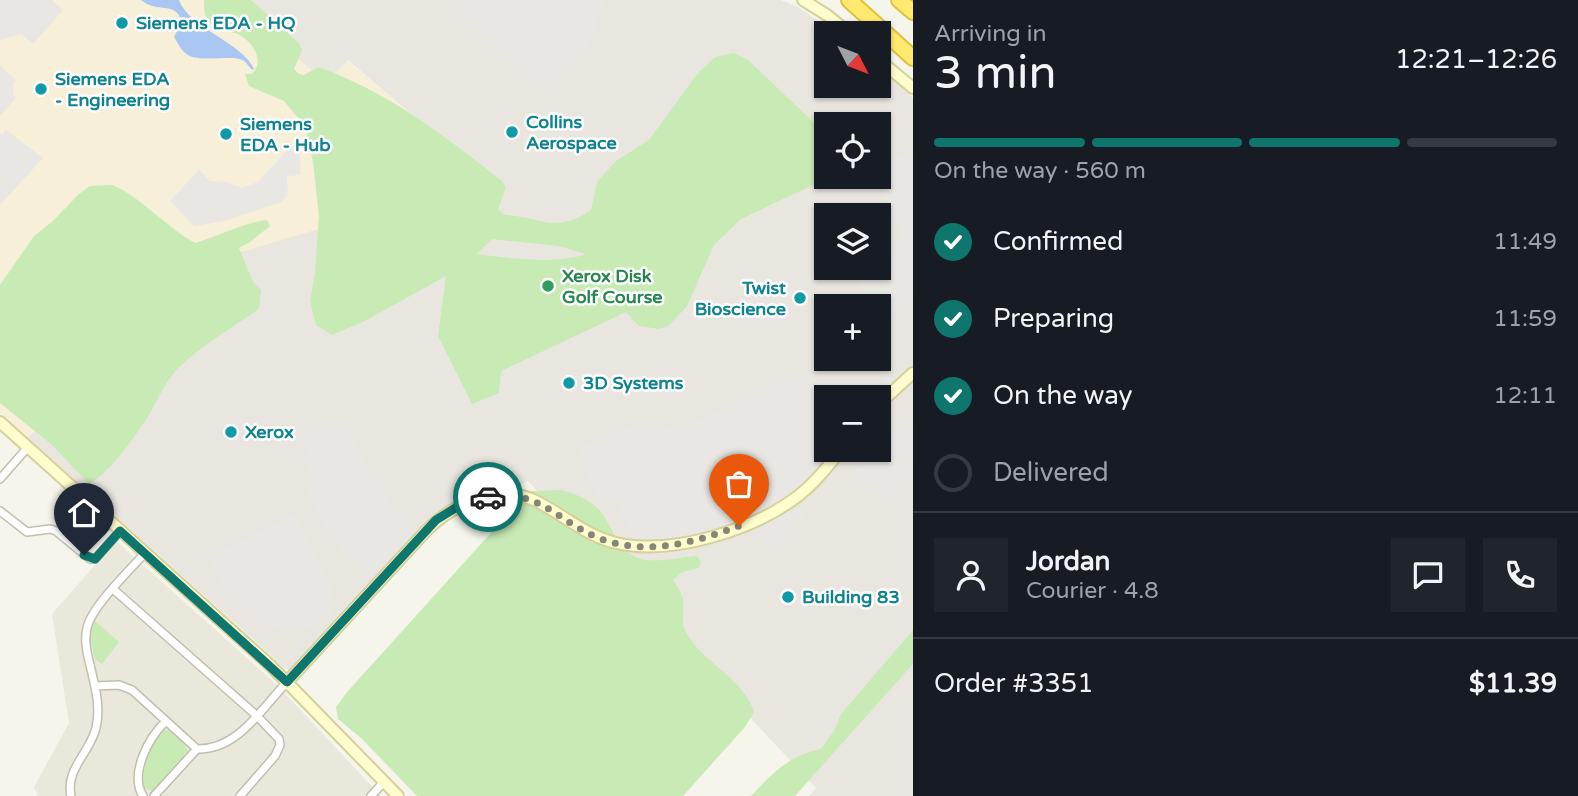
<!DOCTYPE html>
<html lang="en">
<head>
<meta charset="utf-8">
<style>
  body { margin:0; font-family:"Varela Round",sans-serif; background:#20242c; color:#f1f3f6; height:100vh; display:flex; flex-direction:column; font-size:26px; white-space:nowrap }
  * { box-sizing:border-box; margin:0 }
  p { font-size:23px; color:#9ea1a6 }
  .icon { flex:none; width:38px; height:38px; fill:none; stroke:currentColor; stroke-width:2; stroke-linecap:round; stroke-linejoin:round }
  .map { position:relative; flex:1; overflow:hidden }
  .side { display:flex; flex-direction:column; background:#171b24; width:665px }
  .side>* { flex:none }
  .needle { width:46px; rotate:132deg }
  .buttons { position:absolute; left:814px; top:21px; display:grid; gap:14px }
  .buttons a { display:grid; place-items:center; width:77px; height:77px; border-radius:0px; background:#171b24; box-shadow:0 2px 5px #0004; font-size:35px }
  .pin { position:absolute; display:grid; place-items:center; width:60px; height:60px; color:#fff; margin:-72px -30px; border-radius:50% 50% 50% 0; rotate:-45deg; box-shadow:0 0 7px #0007 }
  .pin .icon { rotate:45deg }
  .courier { position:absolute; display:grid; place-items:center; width:70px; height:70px; margin:-35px; border:5px solid #0f766e; border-radius:50%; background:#fff; color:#222; box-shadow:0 2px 9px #0007 }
  .head em { font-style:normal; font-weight:600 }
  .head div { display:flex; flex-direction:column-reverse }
  .head { display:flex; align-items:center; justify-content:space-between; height:119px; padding:0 21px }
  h1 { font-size:46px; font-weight:600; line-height:52px }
  .bar { display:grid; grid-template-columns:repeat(4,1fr); gap:10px 7px; align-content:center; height:84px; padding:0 21px }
  .bar i { height:9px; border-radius:5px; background:#363941 }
  .bar .on { background:#0f766e }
  .bar p { grid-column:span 4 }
  .line { display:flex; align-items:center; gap:18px; padding:0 21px; border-top:2px solid #363941 }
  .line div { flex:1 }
  .round { display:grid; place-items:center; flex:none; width:74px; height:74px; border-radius:0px; background:#20242c }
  ol { padding:0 21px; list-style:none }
  li { display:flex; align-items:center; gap:21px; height:77px }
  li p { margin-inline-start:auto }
  li .icon { padding:7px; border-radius:50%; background:#0f766e; color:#fff; stroke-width:4 }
  li:last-child { color:#9ea1a6 }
  li i { width:38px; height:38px; border:4px solid #363941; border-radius:50% }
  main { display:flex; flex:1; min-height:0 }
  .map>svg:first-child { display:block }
</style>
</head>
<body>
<main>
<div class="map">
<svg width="913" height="796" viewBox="0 0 913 796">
  <rect width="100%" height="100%" fill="#f6f5ec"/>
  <!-- residential -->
  <path fill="#eae8da" d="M116,541L275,683L381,796H38L34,787L69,723L52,614Z"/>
  <!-- commercial -->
  <path fill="#f7efd8" d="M0,0H233L327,83L347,60L503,193L82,384L28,438L0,413Z"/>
  <!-- industrial -->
  <path fill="#e9e6e0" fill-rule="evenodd" d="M233,0H781L798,7L835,33H826V86H878L879,68L913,98V796H809L816,788L528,481L498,495L477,494L442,509L420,530L295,668L289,670L283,668L273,657L28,438L82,384L238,253L342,222L502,192L348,60L326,83ZM826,124H878V177H826ZM826,215H878V268H826ZM826,306H878V359H826ZM826,397H878V450H826Z"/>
  <!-- green -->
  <path fill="#c8eab5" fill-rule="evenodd" d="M204,0H251L299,43L302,50L294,69L299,74L304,75L318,67C387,91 446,137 502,181L506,187L498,209L504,215C541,216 554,235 591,210L597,182L616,161L649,140L698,73L715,57L734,53L748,60L826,134V177H830L741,219L714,245L687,306L677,317L667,327L659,329L639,326L626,312L501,371L499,393L472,404L438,336L446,276L365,321L332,335L316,325L310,301L315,273L319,216L313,162L305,126L284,101L249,86L245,74H252C264,62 255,46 243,37C233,30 216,32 208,21C204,15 204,7 204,0ZM492,239L559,246L586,254C556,265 509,258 477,254Z
    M113,185C143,199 166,227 195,243C219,236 243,223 267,220L270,226L250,242L239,248L253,282L261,290L259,309C232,328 190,352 170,378C162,389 156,403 149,415C135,436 111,472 89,484L51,444L0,403V285L34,236L53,221L79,194L90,186Z
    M561,490C575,494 590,499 600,511C611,524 616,545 632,555C649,566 678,557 697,556L701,562L699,568L682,572L673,580C677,586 682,593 683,600C685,610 680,623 686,632C701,662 743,677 754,712L745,727L683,796H417L361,738L338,719L336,707L348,691L518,503L531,491Z
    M94,620L119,642L102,664L95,659L90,638Z
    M913,630V664L795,796H751C772,773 790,755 821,749L835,729L841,714Z
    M161,728L177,734L188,751L152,791L140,786L148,754Z"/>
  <!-- parking -->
  <path fill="#e8e7e3" d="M0,0H52L63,10L33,44L21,34L0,40Z
    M442,0H605L597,19L592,39L547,91Z
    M0,66L16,80L13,84V94L16,98L0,116Z
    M6,130L43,158L0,205V132L2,134Z
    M299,145L301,175L287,176L288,195L281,202L224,221L194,226L170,201L199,170L210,181L226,182L242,188L258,182L290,147Z
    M913,151V300L879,329L878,306H868L854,272L862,268H878L879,259L905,245L877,177L879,167Z
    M879,331L901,382L889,393L873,359H878Z
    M794,374L808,375L815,383L826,406V450H841L792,501L807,516L774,551L746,523L724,532L636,546L619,504L609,508L602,505L580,454L586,445L642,421L677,430L767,389Z
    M336,419L342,429L347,427L382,491L396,509L417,530L370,578L339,548L306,489L315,481L304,460L310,457L300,438Z
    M913,421V467L884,500L854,474L875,450H878L879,445L892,429Z
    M293,514L335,593L327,603L335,612L326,621L314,628L292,632L269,625L256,615L221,581L209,558Z"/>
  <!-- water -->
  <path fill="#a9c7f2" d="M141,0H179C188,27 244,44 254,69L252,70C249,67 247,63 244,61C234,54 201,63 188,55C181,51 178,43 174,37L182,22C176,0 157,14 141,0Z"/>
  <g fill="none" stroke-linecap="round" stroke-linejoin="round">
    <!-- street casing -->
    <g stroke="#c2bfae" stroke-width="10">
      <path id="street" d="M0,479L28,447
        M0,511L27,532L50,529L56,531L90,559H95L120,531
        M113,589L256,715L279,739L280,745L275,756L240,796
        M95,686L119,685L132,690L197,749
        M197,749C238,750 261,709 287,682
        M71,796C65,769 90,753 96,728C101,706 95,687 90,665C87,653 84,640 87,628C92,606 129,571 145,553
        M143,796C129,774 149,737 166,721
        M154,796L197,749
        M371,796L384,782"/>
    </g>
    <!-- secondary casing -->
    <g stroke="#d6d19b" stroke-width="14">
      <path id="secondary" d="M803,0L827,15L849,33
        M878,59L913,88
        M878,405L913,373
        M0,422L270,665L398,796
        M287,682L425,532C452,504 498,483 536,501C564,515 586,536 616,543C671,556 754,530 798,496C815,483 828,466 841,450"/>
    </g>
    <!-- highway casing -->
    <g stroke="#e0c13b" stroke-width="18">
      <path id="highway" d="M849,0L913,58
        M899,0L913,12"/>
    </g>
    <!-- street -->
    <use href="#street" stroke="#fff" stroke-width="7"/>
    <!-- secondary -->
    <use href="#secondary" stroke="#fffccd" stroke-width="10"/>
    <!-- highway -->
    <use href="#highway" stroke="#ffe96e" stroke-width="14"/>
  </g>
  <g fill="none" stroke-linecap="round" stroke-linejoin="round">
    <!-- done -->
    <path stroke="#878478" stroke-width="7" stroke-dasharray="0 12.6" d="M488,497C538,489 554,518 596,537C643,557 694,543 739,526"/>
    <!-- route -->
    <path stroke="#0f766e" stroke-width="9" d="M84,555L95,559L120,531L287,682L436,520L457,507L488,497"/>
  </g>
  <!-- markers -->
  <g fill="#0f9aa8" stroke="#fff" stroke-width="2.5">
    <circle cx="122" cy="23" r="7"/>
    <circle cx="41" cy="89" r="7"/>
    <circle cx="512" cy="132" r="7"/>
    <circle cx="226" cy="134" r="7"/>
    <circle cx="800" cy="298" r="7"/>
    <circle cx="569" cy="383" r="7"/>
    <circle cx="231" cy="432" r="7"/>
    <circle cx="788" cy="597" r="7"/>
  </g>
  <circle fill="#2e9e5b" stroke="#fff" stroke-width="2.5" cx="548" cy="286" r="7"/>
  <g text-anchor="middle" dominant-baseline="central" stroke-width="5" stroke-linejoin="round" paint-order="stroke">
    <!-- culture labels -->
    <g font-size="18" font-weight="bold" fill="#0d838f" stroke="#fff" text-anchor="start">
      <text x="136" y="23">Siemens EDA - HQ</text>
      <text x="55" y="79">Siemens EDA<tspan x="55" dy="21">- Engineering</tspan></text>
      <text x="526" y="122">Collins<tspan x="526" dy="21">Aerospace</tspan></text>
      <text x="240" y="124">Siemens<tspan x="240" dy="21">EDA - Hub</tspan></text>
      <text x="786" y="288" text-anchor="end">Twist<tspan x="786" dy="21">Bioscience</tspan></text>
      <text x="583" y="383">3D Systems</text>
      <text x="245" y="432">Xerox</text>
      <text x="802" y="597">Building 83</text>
    </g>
    <!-- leisure labels -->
    <g font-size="18" font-weight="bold" fill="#27864d" stroke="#fff" text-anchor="start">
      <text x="562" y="276">Xerox Disk<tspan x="562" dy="21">Golf Course</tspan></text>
    </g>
  </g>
</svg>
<div class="buttons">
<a><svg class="needle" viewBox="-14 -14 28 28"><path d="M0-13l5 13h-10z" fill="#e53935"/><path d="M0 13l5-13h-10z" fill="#9ea1a6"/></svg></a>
<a><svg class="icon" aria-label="locate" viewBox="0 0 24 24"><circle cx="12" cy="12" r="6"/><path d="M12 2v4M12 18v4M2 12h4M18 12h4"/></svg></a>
<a><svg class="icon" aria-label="layers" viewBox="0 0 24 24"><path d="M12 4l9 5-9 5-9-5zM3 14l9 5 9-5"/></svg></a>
<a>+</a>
<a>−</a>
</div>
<div class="pin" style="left:739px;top:526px;background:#ea580c"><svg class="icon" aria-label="bag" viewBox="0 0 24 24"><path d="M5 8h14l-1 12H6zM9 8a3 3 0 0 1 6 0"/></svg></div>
<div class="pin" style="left:84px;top:555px;background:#1f2937"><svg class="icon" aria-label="home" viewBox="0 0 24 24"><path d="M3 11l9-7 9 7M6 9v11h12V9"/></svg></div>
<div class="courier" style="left:488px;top:497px"><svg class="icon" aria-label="car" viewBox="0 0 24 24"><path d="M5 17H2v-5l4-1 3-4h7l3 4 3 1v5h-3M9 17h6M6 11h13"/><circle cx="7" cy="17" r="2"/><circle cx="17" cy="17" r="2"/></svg></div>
</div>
<section class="side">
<div class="head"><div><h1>3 min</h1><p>Arriving in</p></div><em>12:21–12:26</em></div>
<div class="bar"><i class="on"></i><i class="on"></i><i class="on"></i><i></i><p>On the way · 560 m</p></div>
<ol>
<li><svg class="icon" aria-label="check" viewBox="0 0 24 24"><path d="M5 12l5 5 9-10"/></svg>Confirmed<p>11:49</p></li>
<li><svg class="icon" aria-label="check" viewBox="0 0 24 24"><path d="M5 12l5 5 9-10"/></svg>Preparing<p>11:59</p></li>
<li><svg class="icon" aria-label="check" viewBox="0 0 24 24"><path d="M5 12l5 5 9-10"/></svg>On the way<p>12:11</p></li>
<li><i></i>Delivered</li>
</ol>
<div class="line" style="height:126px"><a class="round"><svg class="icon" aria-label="person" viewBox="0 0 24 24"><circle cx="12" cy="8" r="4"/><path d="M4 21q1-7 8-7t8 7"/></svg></a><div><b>Jordan</b><p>Courier · 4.8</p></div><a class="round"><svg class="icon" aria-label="chat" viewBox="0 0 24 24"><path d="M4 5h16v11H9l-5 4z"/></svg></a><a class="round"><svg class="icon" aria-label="phone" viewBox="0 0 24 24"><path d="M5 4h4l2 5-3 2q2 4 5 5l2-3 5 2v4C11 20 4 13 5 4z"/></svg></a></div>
<div class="line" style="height:91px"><div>Order #3351</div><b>$11.39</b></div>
</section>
</main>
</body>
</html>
